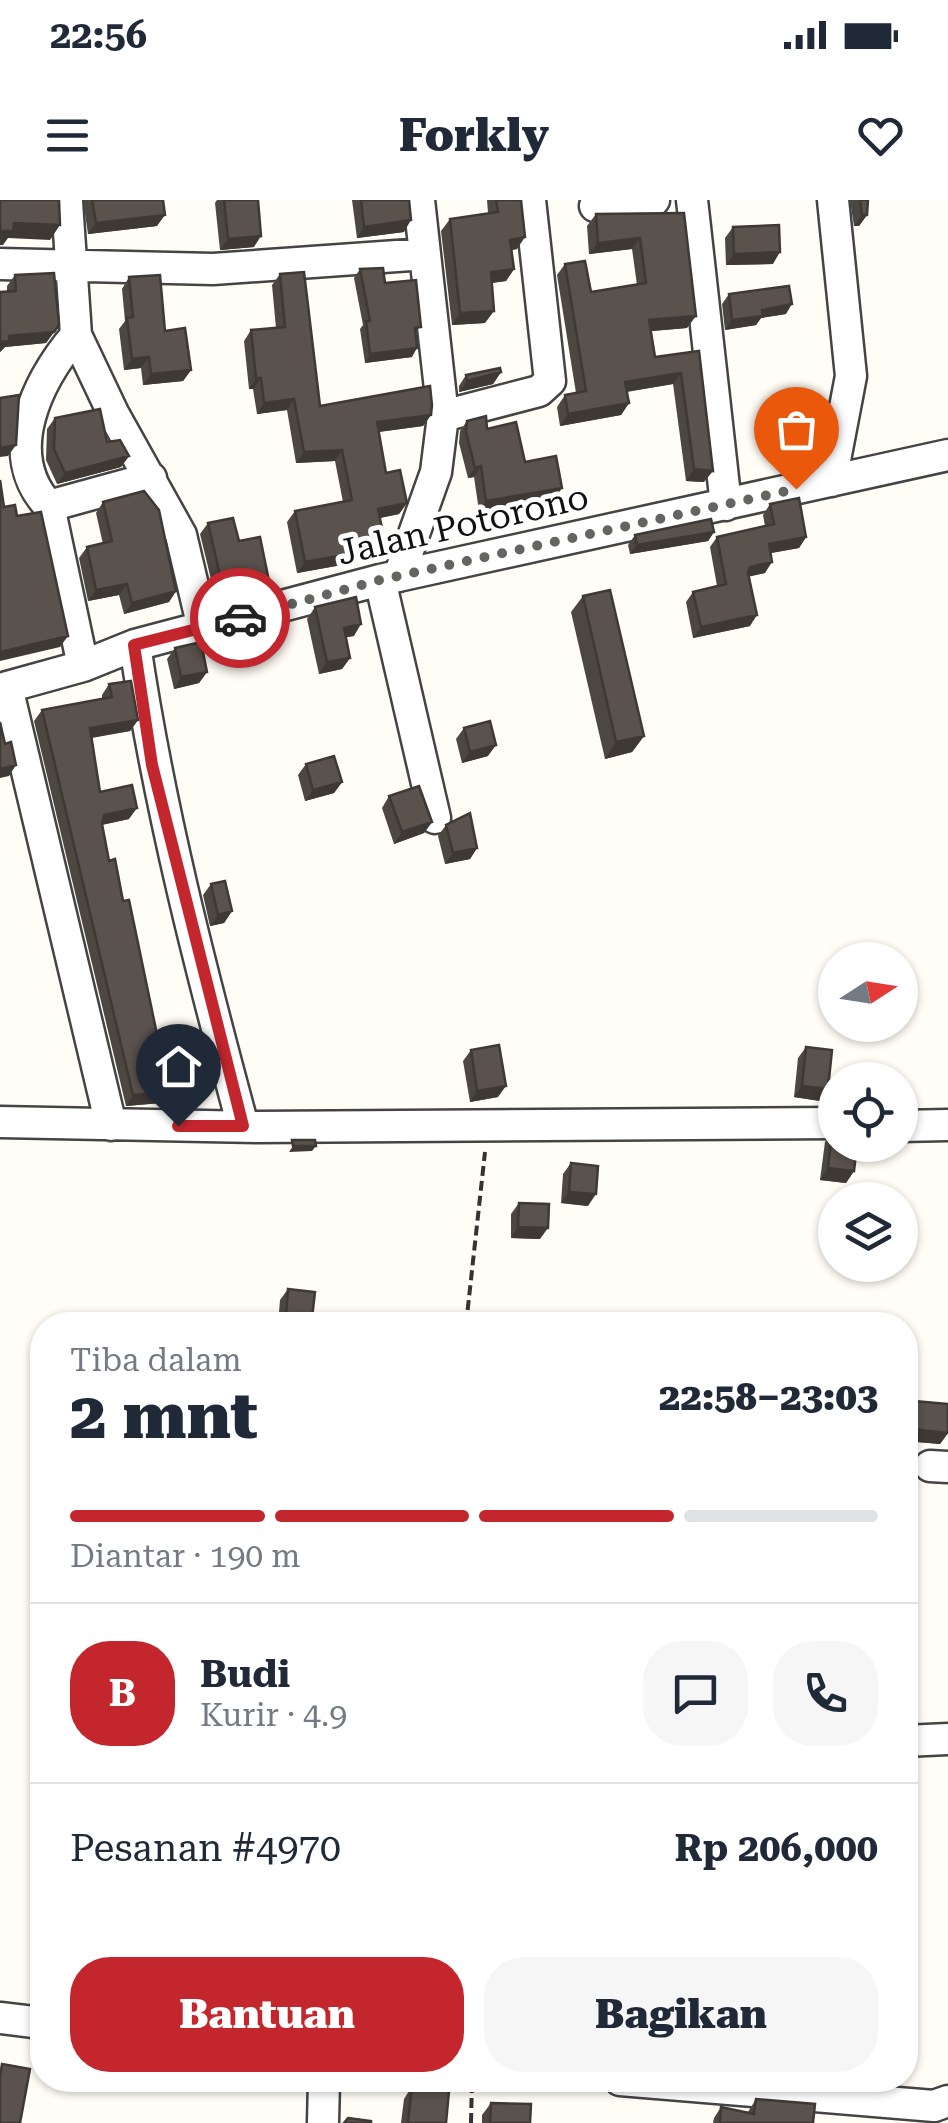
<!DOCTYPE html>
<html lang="id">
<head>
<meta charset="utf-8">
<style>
  body { margin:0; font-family:"Roboto Serif",serif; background:#f6f6f7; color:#1f2937; height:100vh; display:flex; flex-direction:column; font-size:38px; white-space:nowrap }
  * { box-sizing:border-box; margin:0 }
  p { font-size:32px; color:#747a83 }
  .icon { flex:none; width:55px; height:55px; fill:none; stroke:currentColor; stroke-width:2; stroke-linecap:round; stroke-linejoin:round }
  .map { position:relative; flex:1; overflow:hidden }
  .sheet { position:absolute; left:30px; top:1112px; width:888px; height:780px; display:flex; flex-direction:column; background:#fff; border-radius:40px; box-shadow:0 2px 8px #0004 }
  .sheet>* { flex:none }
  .needle { width:65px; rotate:78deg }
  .fabs { position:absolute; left:818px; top:742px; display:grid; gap:20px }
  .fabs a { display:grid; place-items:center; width:100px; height:100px; border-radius:50%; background:#fff; box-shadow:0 2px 8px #0004; font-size:50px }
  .pin { position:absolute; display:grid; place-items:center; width:85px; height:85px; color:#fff; margin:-102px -42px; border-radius:50% 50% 50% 0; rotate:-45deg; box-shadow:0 0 10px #0007 }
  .pin .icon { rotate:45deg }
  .courier { position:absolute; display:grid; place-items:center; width:100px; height:100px; margin:-50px; border:8px solid #c4262e; border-radius:50%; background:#fff; color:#222; box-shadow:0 2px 12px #0007 }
  .headline em { font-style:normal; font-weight:800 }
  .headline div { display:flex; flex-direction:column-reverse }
  .headline { display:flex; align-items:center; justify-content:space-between; height:170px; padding:0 40px }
  h1 { font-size:65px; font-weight:800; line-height:75px }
  .bar { display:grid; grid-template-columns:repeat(4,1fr); gap:15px 10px; align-content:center; height:120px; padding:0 40px }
  .bar i { height:12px; border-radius:8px; background:#e0e1e3 }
  .bar .on { background:#c4262e }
  .bar p { grid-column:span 4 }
  .line { display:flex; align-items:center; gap:25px; padding:0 40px; border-top:2px solid #e0e1e3 }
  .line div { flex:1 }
  .round { display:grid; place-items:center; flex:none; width:105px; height:105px; border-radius:40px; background:#f6f6f7 }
  .action { display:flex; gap:20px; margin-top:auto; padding:20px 40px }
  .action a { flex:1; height:115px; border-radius:40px; background:#c4262e; color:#fff; font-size:40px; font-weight:800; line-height:115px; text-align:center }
  .action a+a { background:#f6f6f7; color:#1f2937 }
  .status { display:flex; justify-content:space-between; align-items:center; height:70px; padding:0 50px; background:#fff; direction:ltr }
  .status svg { height:28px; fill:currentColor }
  header { display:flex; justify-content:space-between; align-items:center; height:130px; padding:0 40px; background:#fff; font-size:45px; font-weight:800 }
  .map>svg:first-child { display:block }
</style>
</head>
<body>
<div class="status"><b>22:56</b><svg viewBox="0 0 49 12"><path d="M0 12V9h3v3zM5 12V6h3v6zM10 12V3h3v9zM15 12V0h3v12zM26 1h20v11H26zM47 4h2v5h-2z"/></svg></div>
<header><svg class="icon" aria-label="menu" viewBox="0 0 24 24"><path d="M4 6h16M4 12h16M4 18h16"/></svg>Forkly<svg class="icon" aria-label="heart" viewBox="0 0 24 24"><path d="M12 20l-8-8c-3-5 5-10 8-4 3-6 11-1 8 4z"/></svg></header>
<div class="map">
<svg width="948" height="1923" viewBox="0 0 948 1923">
  <rect width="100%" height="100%" fill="#fffdf5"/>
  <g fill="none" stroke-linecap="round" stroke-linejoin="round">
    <!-- minor casing -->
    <g stroke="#444" stroke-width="35">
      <path id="minor" d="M692,0L726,305
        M67,2L76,135L113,213L181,335L203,428
        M595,6L654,0
        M0,64L213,69L425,54
        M76,135C38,180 0,254 49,306L83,466
        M443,216L539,191L550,181L530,0
        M831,281L851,176L833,0
        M49,306L151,278
        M399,376L436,272L443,216L419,0
        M380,380L435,618
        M135,445C159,608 200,767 243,926
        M7,487L111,925
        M0,489L83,466L135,445L380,380L948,255
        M0,922L257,927L835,923
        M900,926L948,925
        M930,1266L948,1267
        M905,1541L948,1539
        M0,1818L42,1823
        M620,1880L934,1906L948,1901
        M323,1923L324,1880"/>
    </g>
    <!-- path -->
    <path stroke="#333" stroke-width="4" stroke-dasharray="10 5" stroke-linecap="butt" d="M466,1125L485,952
      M471,1923L472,1880"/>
    <!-- minor -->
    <use href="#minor" stroke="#fff" stroke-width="30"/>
  </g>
  <!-- wall -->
  <path fill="#4d4742" d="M83,0H163L157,26L88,34Z
    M217,0H258L254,47L220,50L215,3Z
    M352,0H409L404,32L357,38Z
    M487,0H521L517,49L511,50L514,69L506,81L492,83L485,123L452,125L441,31L450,19L488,13Z
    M850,0H868L867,15L859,26H854Z
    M684,13L687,128L651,131L655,157L699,151L704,282L686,281L673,184L627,192L629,203L621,215L560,226L557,207L565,195L576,193L557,75L565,64L591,92L637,85L632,49L589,54L587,26L596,14Z
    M733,27L773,64L726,65L725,38Z
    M360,69L385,83L412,157L365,163L360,129L363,125L354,78Z
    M280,74L320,206L431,215L423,226L379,232L386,273L407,303L399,314L380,318L384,338L376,349L361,352L353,363L297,373L287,322L295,311L343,302L335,261L296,263L287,210L257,214L253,189H249L244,141L251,130L276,128L272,85Z
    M15,75L59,125L46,143L5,147L0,152V92L7,91V86Z
    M129,77L191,170L183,181L143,185L141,168L124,170L119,129L125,121L122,89Z
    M729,94L786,114L761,118L756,125L725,130L722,104Z
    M501,172L493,184L459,192V186L466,175Z
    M55,218L107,242L129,256L121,267L57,284L46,260L47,229Z
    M467,221L487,229L525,262L555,299L479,311L474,277L468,278L459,243L460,231Z
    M103,302L176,391L169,402L124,414L119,395L88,401L79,358L87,347L103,344L96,313Z
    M770,304L806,337L799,348L770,353L765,373L749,376L750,426L693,438L686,402L693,392L717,386L710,347L717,337L765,326L763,315Z
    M208,323L261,392L217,404L200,334Z
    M714,332L708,341L630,354L628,345L635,335Z
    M583,396L644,536L632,552L605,559L571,412Z
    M315,407L354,436L345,437L350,458L342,469L319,474L307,419Z
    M175,448L207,472L199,483L174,489L167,459Z
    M109,484L138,520L130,531L92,538L100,592L129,619L102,625L109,661L123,701L161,903L126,906L34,521L42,510L102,499V495Z
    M464,528L488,556L462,563L456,539Z
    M306,564L342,582L334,593L305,601L298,575Z
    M389,596L432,622L424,633L394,644L382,608Z
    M446,625L477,648L470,659L445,664L438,636Z
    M211,684L232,711L224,723L210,726L203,695Z
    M806,847L820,901L794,897L798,858Z
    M471,850L498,897L470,902L463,861Z
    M832,931L854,971L846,983L820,980L825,942Z
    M571,963L588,1006L561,1003L563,974Z
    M519,1003L540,1039L511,1038V1014Z
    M288,1089L307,1125H278L280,1100Z
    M914,1201L948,1233L940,1244L905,1241L906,1212Z
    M412,1886L446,1923H401L404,1899Z
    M756,1899L813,1923H713L714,1918L721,1907L748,1912Z
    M491,1903L530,1923H482V1915Z"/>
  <!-- shaded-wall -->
  <path fill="#3f3936" d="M165,15L157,26L88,34L96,23Z
    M862,15H867L859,26H854Z
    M411,20L404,32L357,38L364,27Z
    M14,23L60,25L50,40L8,38L3,45H0V31Z
    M261,36L254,47L220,50L228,39Z
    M525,37L517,49L501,52L510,40Z
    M640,38L632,49L589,54L598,43Z
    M780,52L773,64L726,65L734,54Z
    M514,69L506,81L483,84L491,72Z
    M792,104L786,114L761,118L756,125L725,130L732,120L762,110Z
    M494,111L485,123L452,125L460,113Z
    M696,116L687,128L641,132L649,120Z
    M54,132L46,143L5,147L0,152V142L9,136Z
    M417,148L412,157L365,163L370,154Z
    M149,157L141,168L124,170L132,159Z
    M191,170L183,181L143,185L151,174Z
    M501,172L493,184L459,192L467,181Z
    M681,173L673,184L617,193L625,182Z
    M256,178H261L253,189H249Z
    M294,199L287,210L257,214L264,203Z
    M629,203L621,215L560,226L568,214Z
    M431,215L423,226L370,233L377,222Z
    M16,245L8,256L0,257V248Z
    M342,250L335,261L296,263L304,252Z
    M129,256L121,267L57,284L65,273Z
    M481,266L474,277L468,278L475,268Z
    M694,269L713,271L704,282L686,281Z
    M562,288L555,299L479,311L486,301Z
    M407,303L399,314L370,320L378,309Z
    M714,332L708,341L630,354L637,345Z
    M806,337L799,348L761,355L769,344Z
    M384,338L376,349L352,354L359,343Z
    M361,352L353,363L297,373L305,362Z
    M772,362L765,373L743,378L750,367Z
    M269,381L261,392L217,404L224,393Z
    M127,384L119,395L88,401L96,390Z
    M176,391L169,402L124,414L132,403Z
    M757,415L750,426L693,438L701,427Z
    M361,424L354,436L336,439L344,428Z
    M68,436L60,447L0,461V452Z
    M350,458L342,469L319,474L327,462Z
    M207,472L199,483L174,489L181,477Z
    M138,520L130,531L82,539L90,528Z
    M644,536L632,552L605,559L616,542Z
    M496,545L488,556L462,563L470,552Z
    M16,565L9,576L0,578V569Z
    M342,582L334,593L305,601L313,590Z
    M137,608L129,619L96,626L104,615Z
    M432,622L424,633L394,644L402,632Z
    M477,648L470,659L445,664L453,653Z
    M232,711L224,723L210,726L218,715Z
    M506,886L498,897L470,902L477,891Z
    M802,886L828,889L820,901L794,897Z
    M169,892L161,903L126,906L133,895Z
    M293,946H316L312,951L289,952Z
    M828,968L854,971L846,983L820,980Z
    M569,992L596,994L588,1006L561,1003Z
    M518,1027L548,1028L540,1039L511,1038Z
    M286,1116L312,1118L307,1125H279Z
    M911,1229L948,1233L940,1244L905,1241V1238Z
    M165,1880H185L193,1881L185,1892L159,1889Z"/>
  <!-- building -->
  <path fill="#5a524d" stroke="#3f3936" stroke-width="2.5" d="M0,0H59L60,25L14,23L13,31H0Z
    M92,0H163L165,15L96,23Z
    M224,0H258L261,36L228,39Z
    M361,0H409L411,20L364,27Z
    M496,0H521L525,37L510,40L514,69L491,72L494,111L460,113L450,19L498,12Z
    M860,0H868L867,15H862Z
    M684,13L696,116L649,120L655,157L699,151L713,271L694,269L681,173L625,182L629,203L568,214L565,195L586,191L565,64L585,61L591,92L646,83L640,38L598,43L596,14Z
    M779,25L780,52L734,54L733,27Z
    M383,68L385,83L416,80L421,127L415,128L417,148L370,154L366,121H370L360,69Z
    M304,72L320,206L430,186L432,205L431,215L377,222L386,273L400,270L407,303L378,309L384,338L359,343L361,352L305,362L295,311L352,300L342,250L304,252L294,199L264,203L261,178H256L251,130L285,127L280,74Z
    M54,73L59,125L54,132L9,136V141L0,142V92L16,91L15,75Z
    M160,75L165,131L185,128L191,170L151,174L149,157L132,159L127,118L133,117L129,77Z
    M789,86L792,104L762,110L763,116L732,120L729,94Z
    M500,168L501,172L467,181L466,175Z
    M19,195L16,245L0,248V198Z
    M100,209L107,242L120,240L129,256L65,273L54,249L55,218Z
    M486,216L487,229L516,222L525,262L556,256L562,288L486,301L481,266L475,268L466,232L467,221Z
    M0,280L4,307L15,305L17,316L41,312L68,436L0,452Z
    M144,291L159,310L176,391L132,403L127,384L96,390L87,347L112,341L103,302Z
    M799,298L806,337L769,344L772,362L750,367L748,373L757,415L701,427L693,392L726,384L717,337L774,324L770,304Z
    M233,318L239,341L260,337L269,381L224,393L208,323Z
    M711,319L714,332L637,345L635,335Z
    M610,390L644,536L616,542L583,396Z
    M356,397L361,424L344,428L350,458L327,462L315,407Z
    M201,442L207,472L181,477L175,448Z
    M131,481L138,520L90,528L100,592L132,585L137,608L104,615L102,624L109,661L115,659L123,701L129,700L169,892L133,895L42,510L112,497L109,484Z
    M490,521L496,545L470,552L464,528Z
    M0,522L5,544L11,542L16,565L0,569Z
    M334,556L342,582L313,590L306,564Z
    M419,586L432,622L402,632L389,596Z
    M470,613L477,648L453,653L446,625Z
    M225,681L232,711L218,715L211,684Z
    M499,845L506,886L477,891L471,850Z
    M806,847L832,850L828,889L802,886Z
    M835,930V945H857L854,971L828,968L832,931Z
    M292,940H315L316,946H293Z
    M571,963L598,966L596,994L569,992Z
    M519,1003L549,1004L548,1028L518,1027Z
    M288,1089L315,1092L312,1118L286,1116Z
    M914,1201L948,1204V1233L911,1229Z
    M905,1552L913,1554V1571L905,1570Z
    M2,1864L30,1869L20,1923H0V1877Z
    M412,1886L449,1891L446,1923H408Z
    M756,1899L815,1904L813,1923H720L721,1907L754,1914Z
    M491,1903L531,1904L530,1923H490Z
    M348,1918L371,1921V1923H344Z"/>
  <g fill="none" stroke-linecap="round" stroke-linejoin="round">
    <!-- done -->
    <path stroke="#646461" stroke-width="10" stroke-dasharray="0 18" d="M240,418L380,380L796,289"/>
    <!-- route -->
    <path stroke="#c4262e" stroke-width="12" d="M178,926H243L152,565L134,445L240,418"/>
  </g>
  <g text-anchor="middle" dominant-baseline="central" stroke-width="10" stroke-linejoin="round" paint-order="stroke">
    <!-- street labels -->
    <g font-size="35" fill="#111" stroke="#fff">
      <text transform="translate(463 325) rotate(-13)">Jalan Potorono</text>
    </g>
  </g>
</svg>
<div class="fabs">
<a><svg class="needle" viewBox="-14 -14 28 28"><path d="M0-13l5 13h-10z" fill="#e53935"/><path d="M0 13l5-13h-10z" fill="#747a83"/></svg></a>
<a><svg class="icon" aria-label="locate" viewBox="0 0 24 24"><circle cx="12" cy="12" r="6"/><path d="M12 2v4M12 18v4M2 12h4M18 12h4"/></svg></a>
<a><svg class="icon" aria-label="layers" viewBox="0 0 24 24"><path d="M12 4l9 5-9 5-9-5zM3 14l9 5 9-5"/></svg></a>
</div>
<div class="pin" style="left:796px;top:289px;background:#ea580c"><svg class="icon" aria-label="bag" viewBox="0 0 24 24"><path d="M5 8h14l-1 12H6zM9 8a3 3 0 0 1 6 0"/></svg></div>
<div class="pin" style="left:178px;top:926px;background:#1f2937"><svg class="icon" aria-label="home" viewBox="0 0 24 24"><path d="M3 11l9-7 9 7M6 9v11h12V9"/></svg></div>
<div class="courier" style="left:240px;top:418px"><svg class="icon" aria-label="car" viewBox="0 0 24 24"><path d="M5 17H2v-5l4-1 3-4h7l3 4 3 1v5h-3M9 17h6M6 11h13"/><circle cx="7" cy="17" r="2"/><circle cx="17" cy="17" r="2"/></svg></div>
<section class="sheet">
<div class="headline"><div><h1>2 mnt</h1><p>Tiba dalam</p></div><em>22:58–23:03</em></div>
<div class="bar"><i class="on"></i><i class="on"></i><i class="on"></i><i></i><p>Diantar · 190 m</p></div>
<div class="line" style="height:180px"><b class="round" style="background:#c4262e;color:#fff">B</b><div><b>Budi</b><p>Kurir · 4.9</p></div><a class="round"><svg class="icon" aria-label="chat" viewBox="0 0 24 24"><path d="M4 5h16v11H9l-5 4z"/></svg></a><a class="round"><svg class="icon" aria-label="phone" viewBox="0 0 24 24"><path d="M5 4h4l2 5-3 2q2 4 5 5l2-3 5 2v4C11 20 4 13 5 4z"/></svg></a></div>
<div class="line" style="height:130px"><div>Pesanan #4970</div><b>Rp 206,000</b></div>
<div class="action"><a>Bantuan</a><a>Bagikan</a></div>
</section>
</div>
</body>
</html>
